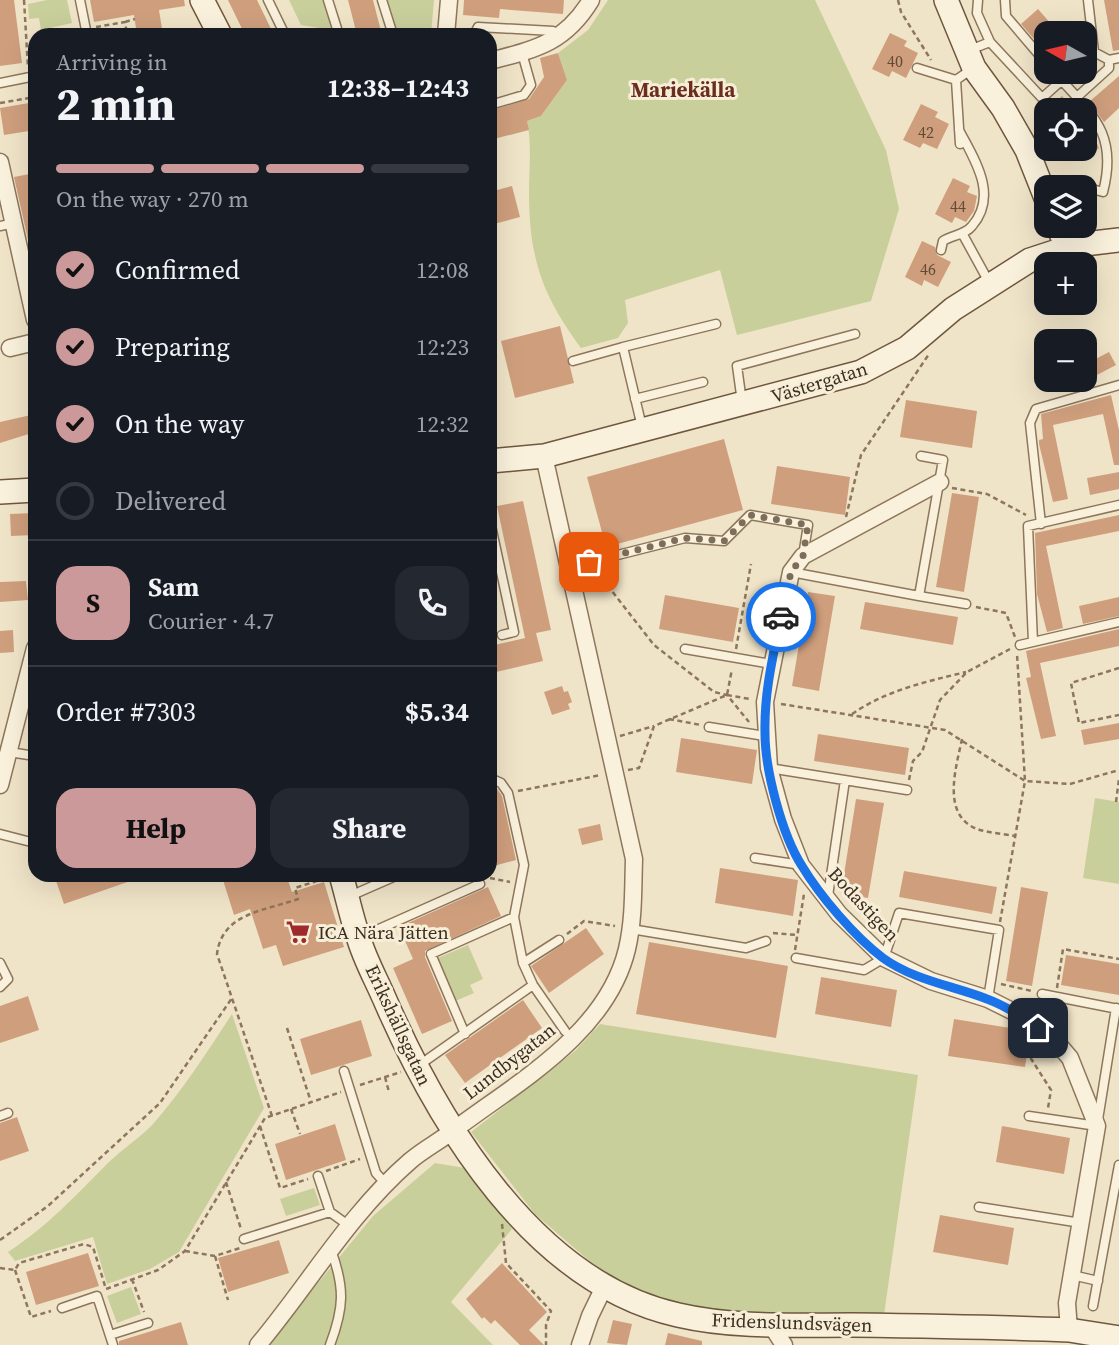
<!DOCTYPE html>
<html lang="en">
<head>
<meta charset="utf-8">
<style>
  body { margin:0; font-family:"Source Serif 4",serif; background:#242831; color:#f1f3f6; height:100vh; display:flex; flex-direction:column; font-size:26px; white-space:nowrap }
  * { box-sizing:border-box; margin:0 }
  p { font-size:23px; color:#9ea1a6 }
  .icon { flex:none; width:38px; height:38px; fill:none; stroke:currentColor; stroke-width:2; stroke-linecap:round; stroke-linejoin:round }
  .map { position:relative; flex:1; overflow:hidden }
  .sheet { position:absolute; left:28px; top:28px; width:469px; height:854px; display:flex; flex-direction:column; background:#171b24; border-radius:21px; box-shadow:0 7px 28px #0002 }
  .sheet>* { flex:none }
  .needle { width:46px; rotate:278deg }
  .fabs { position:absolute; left:1034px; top:21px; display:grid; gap:14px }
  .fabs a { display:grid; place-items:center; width:63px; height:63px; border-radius:14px; background:#171b24; box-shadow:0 7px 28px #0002; font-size:35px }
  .pin { position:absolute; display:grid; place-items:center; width:60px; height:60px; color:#fff; margin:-30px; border-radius:14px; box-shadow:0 4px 10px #0006 }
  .courier { position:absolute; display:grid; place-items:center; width:70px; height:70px; margin:-35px; border:5px solid #1a73e8; border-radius:50%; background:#fff; color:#222; box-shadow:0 2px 9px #0007 }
  .head em { font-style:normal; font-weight:700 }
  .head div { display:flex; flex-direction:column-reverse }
  .head { display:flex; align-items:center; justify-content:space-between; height:119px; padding:0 28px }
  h1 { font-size:46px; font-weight:700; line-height:52px }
  .bar { display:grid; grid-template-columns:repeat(4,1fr); gap:10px 7px; align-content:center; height:84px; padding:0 28px }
  .bar i { height:9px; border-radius:5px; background:#363941 }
  .bar .active { background:#cc999b }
  .bar p { grid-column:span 4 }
  .line { display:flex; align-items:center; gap:18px; padding:0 28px; border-top:2px solid #363941 }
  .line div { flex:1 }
  .round { display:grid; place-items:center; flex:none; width:74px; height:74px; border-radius:21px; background:#242831 }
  ol { padding:0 28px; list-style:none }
  li { display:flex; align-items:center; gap:21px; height:77px }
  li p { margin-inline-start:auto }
  li .icon { padding:7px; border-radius:50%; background:#cc999b; color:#111; stroke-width:4 }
  li:last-child { color:#9ea1a6 }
  li i { width:38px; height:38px; border:4px solid #363941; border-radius:50% }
  .button { display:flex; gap:14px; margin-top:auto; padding:14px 28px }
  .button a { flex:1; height:80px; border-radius:21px; background:#cc999b; color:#111; font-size:28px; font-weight:700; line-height:80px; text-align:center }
  .button a+a { background:#242831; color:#f1f3f6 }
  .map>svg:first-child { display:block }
</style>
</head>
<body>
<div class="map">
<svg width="1119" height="1345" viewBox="0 0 1119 1345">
  <rect width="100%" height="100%" fill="#f0e4c8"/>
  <!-- green -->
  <path fill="#c9cf9b" d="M47,0H67L72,23L41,30L39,18L29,19L28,4Z
    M289,0H326L338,35H332L331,30L301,25Z
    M382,0H434L431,35H393Z
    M608,0H815L886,150L899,209L871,301L737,335L720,270L625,300L628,323L618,338L581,348C542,295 529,258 529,192C529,169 532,143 527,121L541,116L567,80L558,53L588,30Z
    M1095,798L1119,802V884L1083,878Z
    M468,945L483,979L470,985L474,993L453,1002L448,990L451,988L438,958Z
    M232,1014L264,1108L179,1252L150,1269L107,1284L93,1237L15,1261L8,1252C49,1225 74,1197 108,1163C122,1149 140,1138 153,1124C183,1090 207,1052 232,1014Z
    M600,1024L918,1075L884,1315L747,1316L679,1308L609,1278L535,1214L471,1132L575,1051Z
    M435,1163L465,1168L512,1229L451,1302L493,1345H267L373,1216Z
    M314,1188L320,1205L286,1216L280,1199Z
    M131,1287L141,1314L117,1323L107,1296Z"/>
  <!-- building -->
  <path fill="#cf9f7d" d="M0,0H14L22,63L0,66Z
    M90,0H184L185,6L159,10L163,35H137L134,15L94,22Z
    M228,0H257L274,35H245Z
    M348,0H373L382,35H357Z
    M464,0H564L563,14L500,9L499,18L463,15Z
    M1104,0H1119V50L1113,51Z
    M1038,9L1059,33H1046V53L1021,24Z
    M890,33L907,41L904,46L918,53L906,78L892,71L889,77L872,69Z
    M558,53L567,80L541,116L527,121L529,130L490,140V111L529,99L544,77L540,58Z
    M1119,76V108L1104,122L1089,102Z
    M1062,96L1074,110H1046Z
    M35,102V130L4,135L0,108Z
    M921,104L938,112L935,117L949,124L937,149L923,143L920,148L903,140Z
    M1085,117L1099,148L1085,160Z
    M35,173V271L14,177Z
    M953,178L970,186L967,192L977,196L974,211L966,222L955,217L952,223L935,214Z
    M512,186L520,217L490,225V192Z
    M922,241L935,247L937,255L951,262L938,287L924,280L922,286L905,277Z
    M560,326L574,383L515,398L501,341Z
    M1109,352L1116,365L1097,375L1090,362Z
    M1111,395L1119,430V465H1114L1103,414L1053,425L1068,499L1053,502L1039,444V440L1043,439L1041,414Z
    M906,400L977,411L972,448L900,437Z
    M31,415L35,432L0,443V422Z
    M724,439L743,510L606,547L587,477Z
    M777,466L850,477L845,515L771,504Z
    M1119,472V489L1090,495L1087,478Z
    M952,493L979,497L964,592L936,587Z
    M523,501L551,630L536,633L543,661L496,672L490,646L525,638L497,506Z
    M35,513V535L11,536L10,514Z
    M1119,515V531L1046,546L1063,628L1047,632L1037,594L1035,533Z
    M26,581L28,600L0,602V582Z
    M808,592L835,596L819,691L792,686Z
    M665,595L739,608L733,642L659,629Z
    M1119,597V616L1083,624L1079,606Z
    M865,602L958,617L953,645L860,629Z
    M1119,629V646L1040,663L1056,736L1041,739L1026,678L1031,677L1026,651Z
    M13,630L14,652L0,653V631Z
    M562,686L564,692L568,691L572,702L568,704L570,709L552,715L544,692Z
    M1119,723V739L1084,745L1081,730Z
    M818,734L909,748L905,775L814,761Z
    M681,738L757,750L752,784L676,772Z
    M497,789L502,796L516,860L490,867V791Z
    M856,799L884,803L868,898L841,893Z
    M600,824L603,840L582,845L578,829Z
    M720,868L798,880L793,916L715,903Z
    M904,871L997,887L992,914L899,897Z
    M54,875H142V877L64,904Z
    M238,875H286L292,892L324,882L344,947L283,966L276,945L263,949L250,909L234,915L223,880Z
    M488,887L501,916L425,951V957L452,1021L422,1034L393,968L413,959L399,927Z
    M1021,887L1048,892L1032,986L1006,981Z
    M586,928L604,954L549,993L531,966Z
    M649,942L788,966L776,1038L636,1014Z
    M1066,955L1119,964V995L1061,985Z
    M821,977L897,990L891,1027L815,1014Z
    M28,996L39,1030L0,1043V1006Z
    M523,1000L542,1028L465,1083L445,1055Z
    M954,1019L1022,1030L1030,1035L1025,1067L948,1056Z
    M361,1020L372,1056L311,1075L300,1039Z
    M17,1117L29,1151L0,1161V1123Z
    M335,1124L346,1160L286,1180L275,1144Z
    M1002,1126L1070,1138L1064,1174L996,1162Z
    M940,1215L1014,1228L1008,1265L933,1252Z
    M279,1240L289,1273L228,1292L218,1258Z
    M88,1253L99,1286L36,1305L26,1272Z
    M502,1263L547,1312L529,1330L544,1345H520L495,1320L491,1324L484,1317L482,1319L466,1299Z
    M613,1320L632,1324L627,1345L607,1343Z
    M181,1322L188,1345H119V1341Z
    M668,1333L702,1341V1345H665Z"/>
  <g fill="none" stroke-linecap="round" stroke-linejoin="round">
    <!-- lane casing -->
    <g stroke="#8d765c" stroke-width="11">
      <path id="lane" d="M80,0L87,35
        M268,0L285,35
        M328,0L339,35
        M382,0L393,35
        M978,0L977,13L990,42
        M1005,0L1006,16L1046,63
        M474,35L478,27L553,31L556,37
        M967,51L990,42L1042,98L1071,72
        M1085,59L1094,52L1088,0
        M1109,60L1119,58
        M917,68L956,80L972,69
        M1054,72C1089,112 1119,131 1103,192L1070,183L1057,187
        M956,80L960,144
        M0,83L35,76
        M1077,97L1109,68V60L1094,52
        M490,105L524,95L531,85L522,53
        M0,226L14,223
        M962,233L990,284
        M941,250L943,241C952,235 965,235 972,226C999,195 974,159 959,130
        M623,347L716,324
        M573,361L623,347L642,427
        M635,399L703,382
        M742,402L737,366L855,334
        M490,521L514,632L502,635
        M1041,524L1030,423L1036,409L1119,385
        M570,567L685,538L724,541L750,515L808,525L803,556
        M791,572L919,596L943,460L921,456
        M919,596L966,604
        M1033,642L1028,526L1119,505
        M1020,645L1119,622
        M685,649L771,664
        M709,727L765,736
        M9,752L35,756
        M769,768L907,790
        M490,778L501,783L508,793L524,865L514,917L523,963L533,985L565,1031
        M0,834L35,843
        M755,858L801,865
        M350,896L398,875
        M828,896L845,780
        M631,929L746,948L766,941
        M361,937L480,884
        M796,958L864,970L884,958L899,913L999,930L988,999
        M0,963L8,979L0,987
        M523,963L559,940
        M1042,994L1118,1009
        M465,1034L431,954L514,917
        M418,1066L533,985
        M344,1071L376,1173L386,1184
        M0,1116L8,1113
        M1029,1116L1097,1126L1116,1008
        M318,1176L330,1212
        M979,1207L1081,1223
        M244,1239L330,1212L348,1225
        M1072,1275L1098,1281
        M1093,1306L1119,1165
        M62,1308L97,1296L113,1345
        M110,1335L148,1323
        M330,1345C344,1308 345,1288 331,1250"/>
    </g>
    <!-- street casing -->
    <g stroke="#8d765c" stroke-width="19">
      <path id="street" d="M446,35L449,0
        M490,61C536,49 565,43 591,0
        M0,162L35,320
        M10,348L35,342
        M940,482L803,556L791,572L765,702L769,768L783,819L801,865L839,914L884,958L931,981L988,999L1016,1013L1053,1038L1070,1058L1097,1126L1067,1303L1069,1330
        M0,785L35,648
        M771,1325L784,1345
        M258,1345C309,1284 350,1213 410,1161C424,1149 440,1141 454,1130C518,1082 607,1033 627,949C634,919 633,889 634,859L544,456
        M580,1345L590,1316L605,1285"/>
    </g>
    <!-- secondary casing -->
    <g stroke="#6f573f" stroke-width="26">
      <path id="secondary" d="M202,0L220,35
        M946,0L974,68L1003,108L1027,150L1046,198
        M1058,226L1067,248
        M490,461L544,456L861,372L907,348L953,309L1030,260L1076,245L1119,240
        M0,492L35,490
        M341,875C347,895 351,916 358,936C364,958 376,979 385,1000C439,1124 534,1283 678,1315C734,1328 794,1325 852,1325C925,1326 997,1327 1069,1330L1119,1338"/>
    </g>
    <!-- path -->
    <path stroke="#8d765c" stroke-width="2.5" stroke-dasharray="5 3.5" stroke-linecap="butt" d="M24,0L28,68
      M898,0L901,12L931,60
      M125,22L135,19
      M96,27L125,22L127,35
      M0,103L35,97
      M952,488L987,494L1026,515
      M846,517L861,455L929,354
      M597,572L654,645L714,692L727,695L749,722
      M976,607L1006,613L1015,637
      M736,649L751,564
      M1119,668L1071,683L1079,723L1119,715
      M727,695L750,699
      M781,704L945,730L1025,781L1070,784L1119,770
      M852,714C887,690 925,682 966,672
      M669,719L701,725
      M620,736L654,726
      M962,739C956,768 941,815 977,829C989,833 1004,834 1016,836
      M628,770L639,768L654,726L727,695L732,669
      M909,780L913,761L922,752L940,700L967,672L1010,649
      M518,791L601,775
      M1116,802L1119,779
      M490,878L510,882
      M1000,922L1025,781L1017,654
      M773,933L797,935
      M567,934L584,921L615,926
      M795,950L804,894
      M1001,984L1032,991
      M1057,988L1063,949L1119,959
      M1050,1020L1055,1016L1057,1008
      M287,1028L311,1102
      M1032,1041L1030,1057L1051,1090L1048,1108
      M385,1077L389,1092
      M360,1085L401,1072
      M291,1109L300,1134
      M272,1116L217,954C222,913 264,911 298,899L295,888L323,879
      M260,1126L280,1188L308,1179
      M326,1171L360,1159
      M226,1182L241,1229
      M502,1224L506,1263L551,1311L546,1325V1345
      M0,1240L48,1206L160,1103L232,998
      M185,1251L215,1256L240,1248
      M215,1256L228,1300
      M0,1268L15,1270L19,1263L84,1244L93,1247L106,1289L158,1270L185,1251L265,1118L341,1092
      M15,1270L31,1317L51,1311
      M132,1279L144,1312"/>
    <!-- lane -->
    <use href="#lane" stroke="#faf1dc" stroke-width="8"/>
    <!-- street -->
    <use href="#street" stroke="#faf1dc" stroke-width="16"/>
    <!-- secondary -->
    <use href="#secondary" stroke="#faf1dc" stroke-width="23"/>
  </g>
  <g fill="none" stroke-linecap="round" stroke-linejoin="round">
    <!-- done -->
    <path stroke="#7c6e5b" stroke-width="7" stroke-dasharray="0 12.6" d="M589,562L685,538L724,541L750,515L808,525L803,556L791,572L781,617"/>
    <!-- route -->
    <path stroke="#1a73e8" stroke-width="9" d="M781,617C773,656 764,693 765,733C765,770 782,835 802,866C820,896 855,937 883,958C913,980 954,986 987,999C1006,1006 1022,1017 1038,1028"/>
  </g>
  <!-- icons -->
  <defs>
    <g id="supermarket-bare" transform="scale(1.89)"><path d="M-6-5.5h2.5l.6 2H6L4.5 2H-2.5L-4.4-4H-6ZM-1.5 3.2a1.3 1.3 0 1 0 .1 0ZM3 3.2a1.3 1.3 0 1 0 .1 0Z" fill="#9e2a2b" stroke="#f7eed8" stroke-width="2.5" paint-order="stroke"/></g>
  </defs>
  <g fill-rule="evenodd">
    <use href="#supermarket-bare" x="298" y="932"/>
  </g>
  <g text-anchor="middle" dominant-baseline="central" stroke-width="6" stroke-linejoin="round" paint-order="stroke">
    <!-- number labels -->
    <g font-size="16" fill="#624a37">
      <text x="895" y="61">40</text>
      <text x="926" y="132">42</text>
      <text x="958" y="206">44</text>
      <text x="928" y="269">46</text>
    </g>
    <!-- street labels -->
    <g font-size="19" fill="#3d2e20" stroke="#f7eed8">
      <text transform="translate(819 382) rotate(-17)">Västergatan</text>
      <text transform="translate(864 904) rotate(47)">Bodastigen</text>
      <text transform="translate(399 1025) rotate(65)">Erikshällsgatan</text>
      <text transform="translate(509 1061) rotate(-38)">Lundbygatan</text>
      <text transform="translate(792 1322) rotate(2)">Fridenslundsvägen</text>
    </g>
    <!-- poi labels -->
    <g font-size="19" fill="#3d2e20" stroke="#f7eed8" text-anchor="start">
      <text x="318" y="932">ICA Nära Jätten</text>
    </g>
    <!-- neighbourhood labels -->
    <g font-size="21" font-weight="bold" fill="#6b2e1e" stroke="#f7eed8">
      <text x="683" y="89">Mariekälla</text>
    </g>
  </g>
</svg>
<div class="fabs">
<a><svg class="needle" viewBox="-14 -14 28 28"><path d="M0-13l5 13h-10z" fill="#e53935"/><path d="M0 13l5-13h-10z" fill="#9ea1a6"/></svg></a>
<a><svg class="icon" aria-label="locate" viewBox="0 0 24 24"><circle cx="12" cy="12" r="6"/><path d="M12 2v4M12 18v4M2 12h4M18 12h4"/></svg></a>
<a><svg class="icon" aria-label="layers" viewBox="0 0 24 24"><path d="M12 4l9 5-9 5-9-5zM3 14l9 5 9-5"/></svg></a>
<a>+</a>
<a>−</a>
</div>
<div class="pin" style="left:589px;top:562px;background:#ea580c"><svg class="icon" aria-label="bag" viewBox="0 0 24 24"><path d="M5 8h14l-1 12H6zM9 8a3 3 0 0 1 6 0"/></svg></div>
<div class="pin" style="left:1038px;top:1028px;background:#1f2937"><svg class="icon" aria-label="home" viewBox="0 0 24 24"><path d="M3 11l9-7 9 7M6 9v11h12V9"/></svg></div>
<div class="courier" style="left:781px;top:617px"><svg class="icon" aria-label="car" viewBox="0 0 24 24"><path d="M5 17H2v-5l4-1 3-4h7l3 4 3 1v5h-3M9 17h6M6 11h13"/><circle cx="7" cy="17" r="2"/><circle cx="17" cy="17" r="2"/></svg></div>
<section class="sheet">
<div class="head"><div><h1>2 min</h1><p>Arriving in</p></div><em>12:38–12:43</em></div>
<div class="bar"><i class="active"></i><i class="active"></i><i class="active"></i><i></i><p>On the way · 270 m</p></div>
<ol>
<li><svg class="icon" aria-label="check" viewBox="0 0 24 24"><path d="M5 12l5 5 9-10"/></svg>Confirmed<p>12:08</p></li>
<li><svg class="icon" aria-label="check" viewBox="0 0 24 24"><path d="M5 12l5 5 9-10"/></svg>Preparing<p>12:23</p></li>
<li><svg class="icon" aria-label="check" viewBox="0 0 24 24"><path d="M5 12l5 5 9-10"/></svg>On the way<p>12:32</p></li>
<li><i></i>Delivered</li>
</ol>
<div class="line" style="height:126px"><b class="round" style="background:#cc999b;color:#111">S</b><div><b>Sam</b><p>Courier · 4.7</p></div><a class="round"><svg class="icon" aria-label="phone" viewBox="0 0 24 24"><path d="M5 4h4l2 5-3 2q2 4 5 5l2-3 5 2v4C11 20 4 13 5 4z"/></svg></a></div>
<div class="line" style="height:91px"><div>Order #7303</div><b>$5.34</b></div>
<div class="button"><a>Help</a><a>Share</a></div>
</section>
</div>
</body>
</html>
